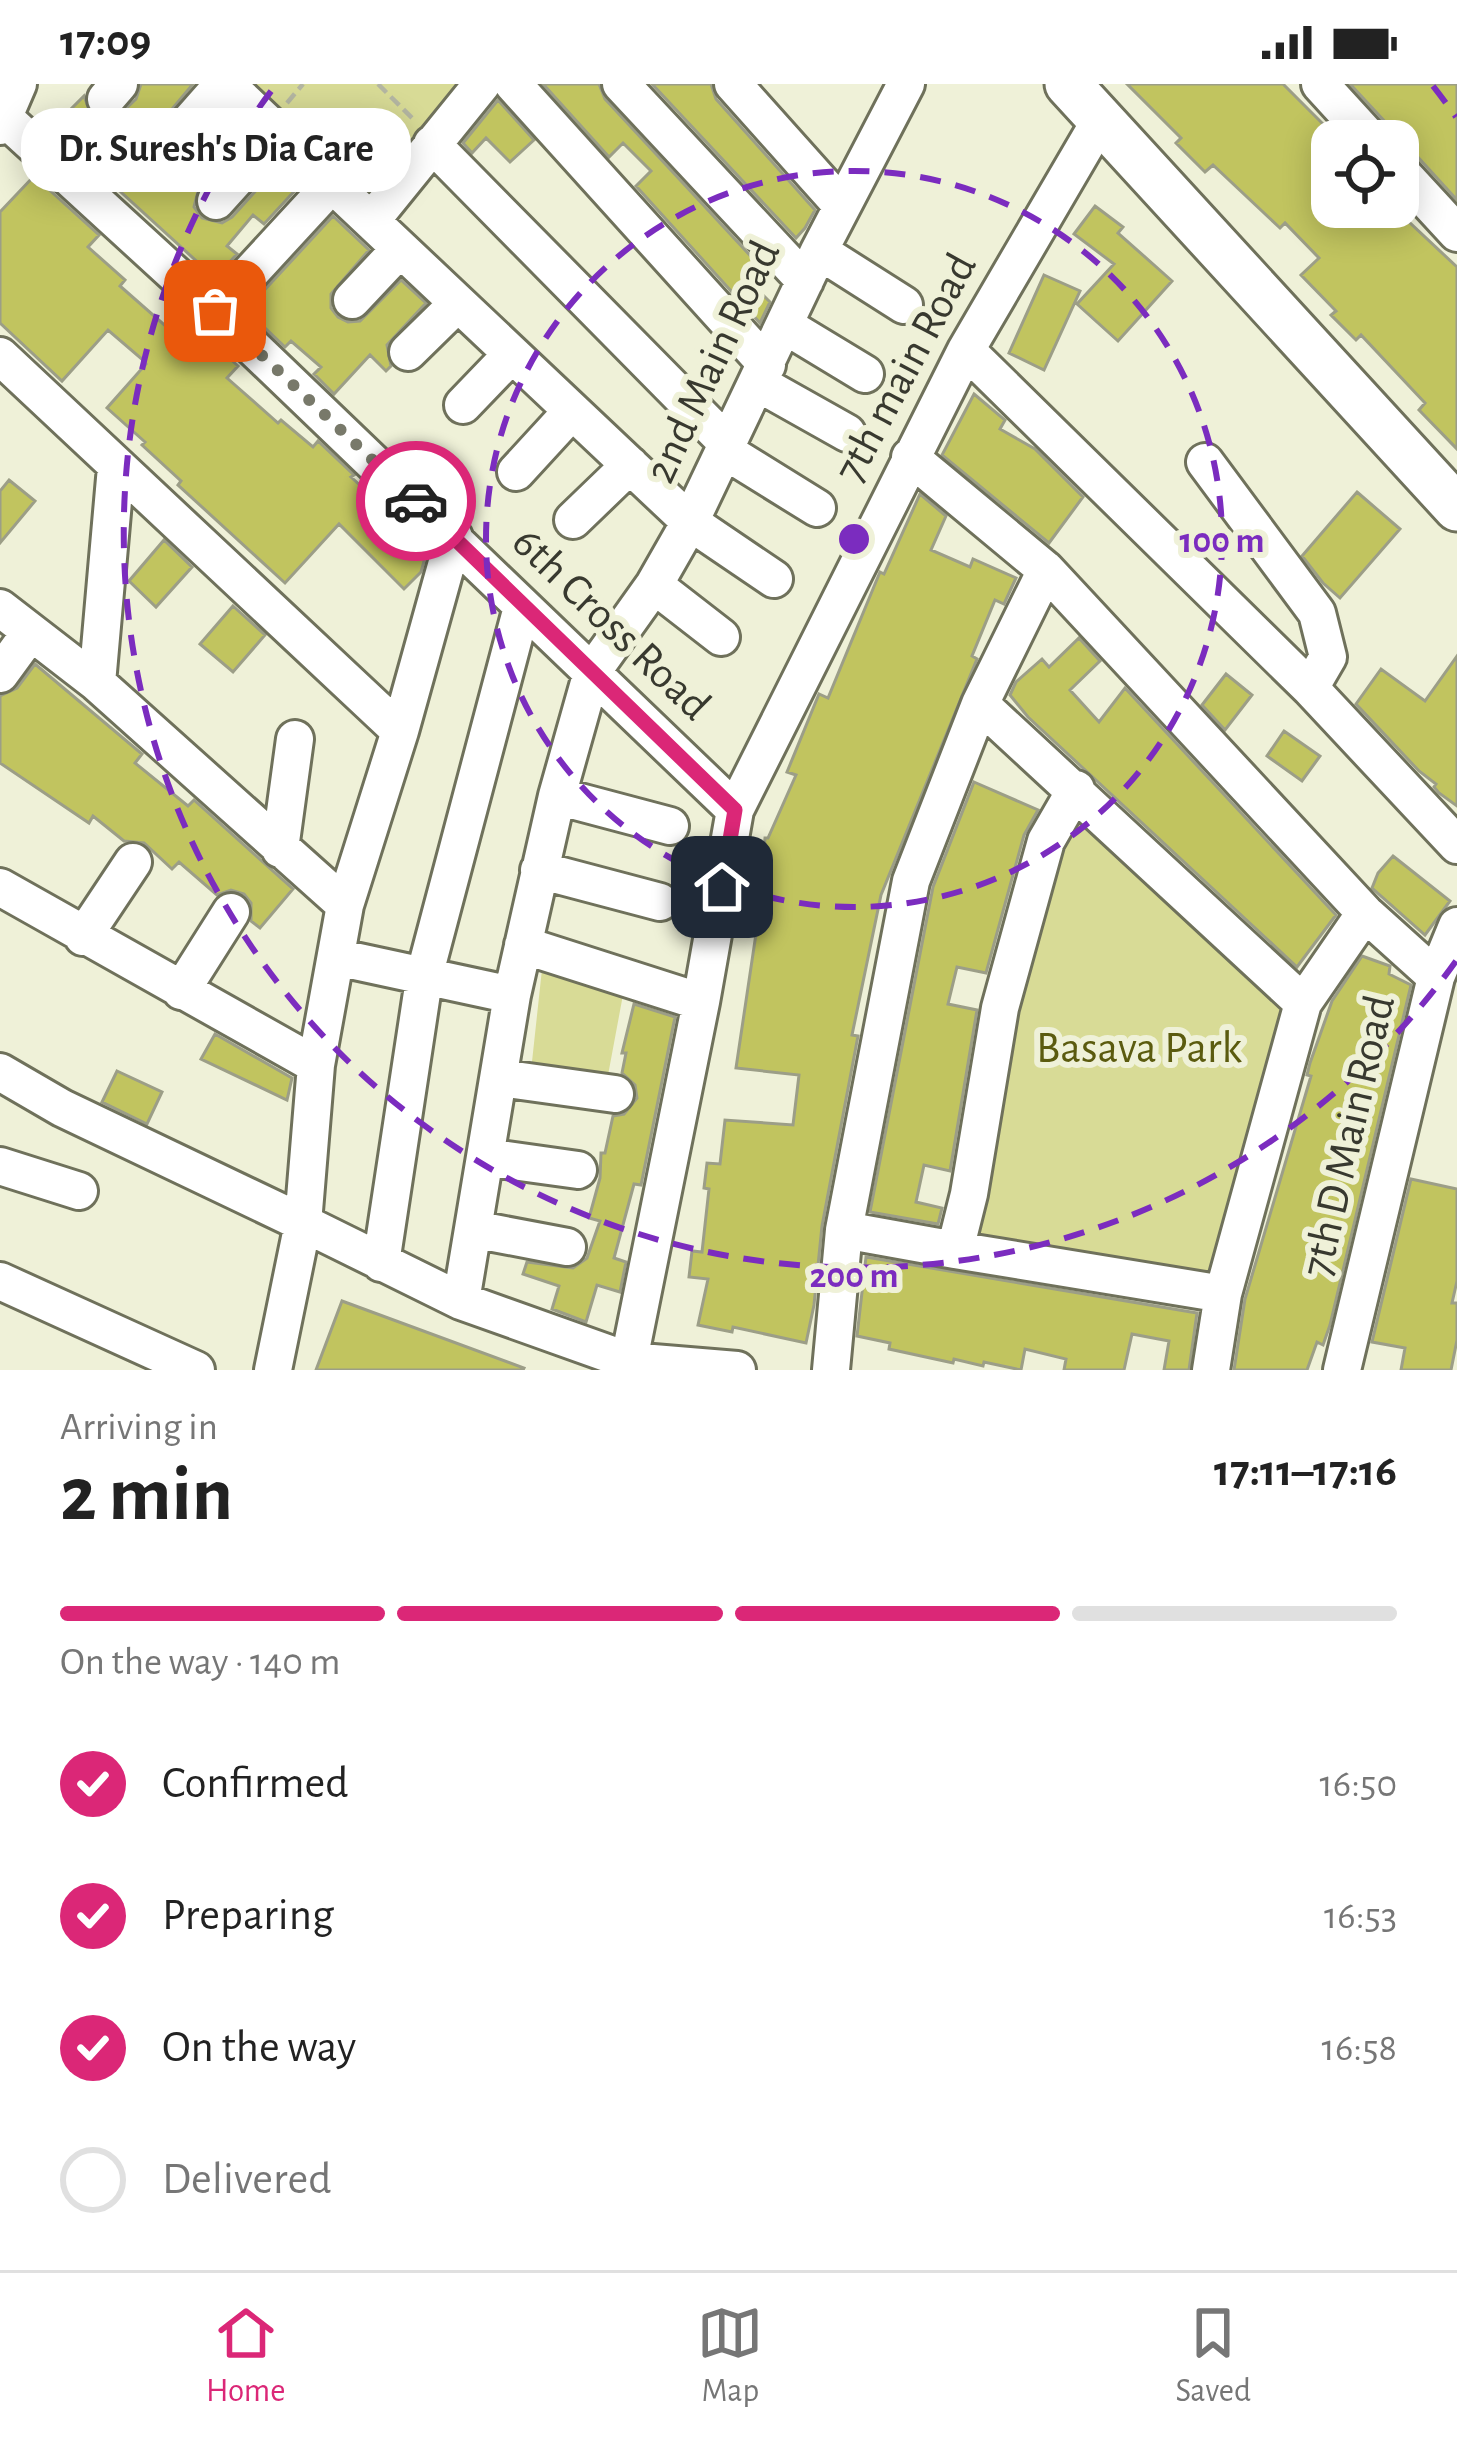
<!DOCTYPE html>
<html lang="en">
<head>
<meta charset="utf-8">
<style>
  body { margin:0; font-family:"Alegreya Sans",sans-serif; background:#f2f2f2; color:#222; height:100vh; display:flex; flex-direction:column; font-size:45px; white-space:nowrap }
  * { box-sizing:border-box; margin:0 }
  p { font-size:39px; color:#767676 }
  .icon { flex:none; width:66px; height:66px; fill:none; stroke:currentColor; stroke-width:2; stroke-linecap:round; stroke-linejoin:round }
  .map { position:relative; height:1286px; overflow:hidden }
  .sheet { display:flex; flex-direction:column; background:#fff; flex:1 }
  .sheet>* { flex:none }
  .fabs { position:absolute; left:1311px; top:36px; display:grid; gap:24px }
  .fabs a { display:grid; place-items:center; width:108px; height:108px; border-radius:24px; background:#fff; box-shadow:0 6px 30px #0003; font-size:60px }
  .pin { position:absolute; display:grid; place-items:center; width:102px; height:102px; color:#fff; margin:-51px; border-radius:24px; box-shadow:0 6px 18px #0006 }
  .courier { position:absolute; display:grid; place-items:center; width:120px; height:120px; margin:-60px; border:9px solid #db2777; border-radius:50%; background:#fff; color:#222; box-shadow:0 3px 15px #0007 }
  .bubble { position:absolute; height:84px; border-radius:36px; background:#fff; box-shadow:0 6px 30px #0003; font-size:39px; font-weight:700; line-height:84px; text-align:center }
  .overview em { font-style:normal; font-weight:700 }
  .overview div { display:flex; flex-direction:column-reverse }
  .overview { display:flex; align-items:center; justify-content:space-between; height:204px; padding:0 60px }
  h1 { font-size:78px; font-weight:700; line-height:90px }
  .bar { display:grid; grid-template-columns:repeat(4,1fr); gap:18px 12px; align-content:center; height:144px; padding:0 60px }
  .bar i { height:15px; border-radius:9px; background:#e0e0e0 }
  .bar .on { background:#db2777 }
  .bar p { grid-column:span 4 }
  ol { padding:0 60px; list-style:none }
  li { display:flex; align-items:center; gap:36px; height:132px }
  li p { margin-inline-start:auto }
  li .icon { padding:12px; border-radius:50%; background:#db2777; color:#fff; stroke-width:4 }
  li:last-child { color:#767676 }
  li i { width:66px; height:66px; border:6px solid #e0e0e0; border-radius:50% }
  .status { display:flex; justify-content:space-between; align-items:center; height:84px; padding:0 60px; background:#fff; direction:ltr }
  .status svg { height:33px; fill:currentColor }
  .tabs { display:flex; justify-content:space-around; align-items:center; height:168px; border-top:3px solid #e0e0e0; background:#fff; font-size:33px; color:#767676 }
  .tabs a { display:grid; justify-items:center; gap:6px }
  .tabs .on { color:#db2777 }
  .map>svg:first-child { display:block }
</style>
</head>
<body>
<div class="status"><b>17:09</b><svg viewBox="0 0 49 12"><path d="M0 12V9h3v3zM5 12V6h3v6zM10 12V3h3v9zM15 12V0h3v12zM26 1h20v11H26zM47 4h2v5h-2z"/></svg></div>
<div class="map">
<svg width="1457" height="1286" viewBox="0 0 1457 1286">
  <rect width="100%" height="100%" fill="#eff1d8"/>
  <!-- green -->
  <path fill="#d8db96" d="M237,0H467L369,118Z
    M1076,722L1288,920L1216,1199L967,1161L1012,921Z
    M543,876L625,900L606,1002L531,987Z"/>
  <!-- building -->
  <path fill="#c1c45f" stroke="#9c9e87" stroke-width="3" d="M141,0H193L142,61L143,75L158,89H170L180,83L216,41L227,50L236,40L246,50L199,103L194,123L202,134L222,139L232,133L279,81L300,101L264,140L253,131L227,162L237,170L215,194L77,68L80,65L55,41L84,12L92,33L103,37L114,36L136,15Z
    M543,0H599L605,15L758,180L745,193L770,218L760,239L636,102L651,87L623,59L609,73Z
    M652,0H711L716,15L815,126L805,144L796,154Z
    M1127,0H1283L1332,49V123H1393L1457,183V365L1419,326L1425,319L1361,251L1356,256L1331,231L1336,227L1301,191L1319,174L1285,139L1280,144L1213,81L1205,88L1176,59L1181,54Z
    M1350,0H1457V116L1415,70L1394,57L1389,42Z
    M498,16L534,56L510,78L486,54L472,69L463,59Z
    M34,92L99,151L88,163L125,196L120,202L170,246L183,232L238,282L227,294L278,339L281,336L313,363L318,357L354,391L351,393L428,463L421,488L404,505L339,440L285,499L178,401L181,397L142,361L145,358L107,324L146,280L143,276L108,246L62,297L0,239V128Z
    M1095,122L1123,143L1118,149L1172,197L1118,257L1077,220L1114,180L1074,150Z
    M333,132L369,166L331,210V224L338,233L348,238L360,237L401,196L426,219L387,261L391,282L386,287L370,271L334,310L314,290L321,283L291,257L285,263L246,226Z
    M1044,191L1080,207L1044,286L1009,269Z
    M974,310L1005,336L1000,345L1035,365L1083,413L1049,459L942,371Z
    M9,396L35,417L0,459V407Z
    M1357,408L1400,445L1340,514L1323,499L1302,472Z
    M920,410L946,432L931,466L970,483L973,475L1016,494L1004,520L995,516L972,572L977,575L881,811L852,951L858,952L822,1142L814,1221L806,1259L733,1243L732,1248L698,1241L708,1195L689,1193L692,1167L702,1168L709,1105L704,1104L707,1079L720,1080L725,1036L793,1041L799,991L736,984L757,843L765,754H768L796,691L787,688L819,610L828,614L880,488L884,490Z
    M164,456L192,483L156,523L129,497Z
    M233,522L265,551L233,588L200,560Z
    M1079,554L1100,577L1070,606L1099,638L1125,604L1336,831L1297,883L1028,633L1010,611L1016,598L1042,575L1049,583Z
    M1457,572V722L1439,709L1434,703L1436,700L1419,687L1356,620L1381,585L1425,617Z
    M35,580L142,670L135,679L188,722L194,716L293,805L260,844L251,837V819L244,810L231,806L217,811L179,778L172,785L144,759L124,757L93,732L89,739L0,679V612L17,604Z
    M1226,590L1252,611L1225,646L1202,621Z
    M1284,647L1320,672L1302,697L1267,672Z
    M974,698L1038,726L1024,751L986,889L957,883L948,920L977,926L950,1087L924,1081L916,1118L942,1124L938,1140L870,1128L933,803Z
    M1393,772L1450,817L1425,851L1372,804L1378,789Z
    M1362,872L1390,882L1389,890L1411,901L1330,1241L1323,1261L1317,1258L1307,1286H1234L1245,1215L1311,992L1307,991L1310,979L1332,917Z
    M634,920L675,933L641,1101L634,1100L614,1174L626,1178L620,1208L597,1201L586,1238L552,1225L559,1202L523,1190L527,1178L573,1184L587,1174L600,1137L589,1134L600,1094L601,1069H605L613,1032L624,1030L637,1014L635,1001L622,989L626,969H622Z
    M215,950L292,994L287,1016L201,975Z
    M117,987L162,1008L147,1040L102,1018Z
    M1411,1095L1457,1105V1197L1452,1219H1457V1256L1451,1286H1401L1405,1264L1372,1258Z
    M866,1173L1197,1229L1189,1286H1164L1169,1257L1132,1250L1124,1286H1064L1066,1275L1025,1265L1021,1286L984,1278L983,1282L954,1275L953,1279L889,1265L890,1259L857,1252Z
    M342,1217L524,1284L523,1286H316Z"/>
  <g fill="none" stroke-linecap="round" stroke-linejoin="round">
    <!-- minor casing -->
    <g stroke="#6f715b" stroke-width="42">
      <path id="minor" d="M226,0L690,438L774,495
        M513,0L767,281
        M621,0L805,197
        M733,0L842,122
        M1320,0L1372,57
        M106,15L119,0
        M0,30L215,227L735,726
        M0,42L18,0
        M432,60L728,360
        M164,67L223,0
        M1398,85L1457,149
        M216,117L278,49
        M371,137L482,0
        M819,167L904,221
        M352,216L400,165
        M215,227L332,100
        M784,241L865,290
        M966,266L1310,604L1457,761
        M408,268L458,219
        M0,272L400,647
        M758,299L847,349
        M463,321L512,270
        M725,367L817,424
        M910,373L1046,486L1365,829L1436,893
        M1205,378L1317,529L1328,573L1310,604
        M516,388L572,327
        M573,436L630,381
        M654,501L721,553
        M0,524L97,599L345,821
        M0,590L30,549
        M97,599L116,383
        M980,620L1303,919L1365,829
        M1076,705L1046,757L1000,924L969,1110L955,1166L1223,1210L1303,919
        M557,712L670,742
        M280,765L295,655
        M539,786L660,818
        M0,803L316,981
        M83,853L133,778
        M523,861L701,918
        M336,873L512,911
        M181,907L231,828
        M0,988L62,1024L303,1139L316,981L345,821L400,647L454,453
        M500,994L615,1010
        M485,1073L578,1086
        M0,1082L79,1107
        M473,1145L567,1163
        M844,1146L955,1166
        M381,1179L425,889L522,523
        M0,1197L196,1286
        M461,1217L512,911L557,712L592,588L654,501L690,438L819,167L906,0
        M273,1286L303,1139L461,1217L629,1277L737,1286
        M627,1286L701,918L735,726L966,266L1101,35
        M831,1286L844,1146L911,797L980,620L1046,486
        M1211,1286L1223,1210
        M1342,1286L1436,893L1457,842"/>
    </g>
    <!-- major casing -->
    <g stroke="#6f715b" stroke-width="51">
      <path id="major" d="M1068,0L1457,424"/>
    </g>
    <!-- path -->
    <path stroke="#b4b6a2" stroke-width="4.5" stroke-dasharray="12 6" stroke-linecap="butt" d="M378,0L416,38
      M287,19L303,0"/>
    <!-- minor -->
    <use href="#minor" stroke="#fff" stroke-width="36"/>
    <!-- major -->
    <use href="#major" stroke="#fff" stroke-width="45"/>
  </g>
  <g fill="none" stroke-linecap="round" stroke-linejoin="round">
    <!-- done -->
    <path stroke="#78796a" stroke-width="12" stroke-dasharray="0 21.6" d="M215,227L416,417"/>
    <!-- route -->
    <path stroke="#db2777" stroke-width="15" d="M416,417L735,726L722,803"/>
  </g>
  <!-- distance rings -->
  <g fill="none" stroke="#7b2cbf" stroke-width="6" stroke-dasharray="21 15">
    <circle cx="854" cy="455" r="368"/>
    <path d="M1456 877A735 735 0 1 1 275 2M1433 2A735 735 0 0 1 1456 33"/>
  </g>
  <g text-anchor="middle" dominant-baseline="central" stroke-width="12" stroke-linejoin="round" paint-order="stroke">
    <!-- street labels -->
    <g font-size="45" fill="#38392f" stroke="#eff1d8">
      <text transform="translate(713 278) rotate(-65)">2nd Main Road</text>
      <text transform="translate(906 284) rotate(-62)">7th main Road</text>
      <text transform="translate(611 540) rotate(44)">6th Cross Road</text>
      <text transform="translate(1349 1052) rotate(-77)">7th D Main Road</text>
    </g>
    <!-- park labels -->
    <g font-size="45" fill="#5b5b0f" stroke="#eff1d8">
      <text x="1139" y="964">Basava Park</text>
    </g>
  </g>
  <circle cx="854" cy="455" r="18" fill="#7b2cbf" stroke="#eff1d8" stroke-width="6"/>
  <g font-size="36" text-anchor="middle" font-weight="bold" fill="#7b2cbf" stroke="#eff1d8" stroke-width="12" stroke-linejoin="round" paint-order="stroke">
    <text x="1222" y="468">100 m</text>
    <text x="854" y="1203">200 m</text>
  </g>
</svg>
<div class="fabs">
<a><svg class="icon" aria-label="locate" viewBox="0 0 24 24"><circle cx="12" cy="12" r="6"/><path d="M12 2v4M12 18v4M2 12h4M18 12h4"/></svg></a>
</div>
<div class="pin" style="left:215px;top:227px;background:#ea580c"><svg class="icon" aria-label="bag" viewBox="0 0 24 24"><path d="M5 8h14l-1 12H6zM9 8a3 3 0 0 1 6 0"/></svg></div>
<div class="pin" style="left:722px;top:803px;background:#1f2937"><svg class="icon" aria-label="home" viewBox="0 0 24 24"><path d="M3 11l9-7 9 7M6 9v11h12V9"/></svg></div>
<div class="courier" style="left:416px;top:417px"><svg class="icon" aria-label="car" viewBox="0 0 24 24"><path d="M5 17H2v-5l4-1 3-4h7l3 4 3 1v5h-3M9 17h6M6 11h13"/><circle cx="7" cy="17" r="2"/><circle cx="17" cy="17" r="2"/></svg></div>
<div class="bubble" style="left:21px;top:24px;width:390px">Dr. Suresh's Dia Care</div>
</div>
<section class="sheet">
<div class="overview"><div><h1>2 min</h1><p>Arriving in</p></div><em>17:11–17:16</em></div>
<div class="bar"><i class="on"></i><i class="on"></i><i class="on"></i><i></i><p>On the way · 140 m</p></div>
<ol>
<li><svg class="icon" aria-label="check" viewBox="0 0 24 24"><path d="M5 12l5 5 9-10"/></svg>Confirmed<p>16:50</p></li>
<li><svg class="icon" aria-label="check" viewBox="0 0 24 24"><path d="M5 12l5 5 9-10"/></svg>Preparing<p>16:53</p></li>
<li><svg class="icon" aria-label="check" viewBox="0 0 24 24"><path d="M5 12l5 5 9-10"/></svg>On the way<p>16:58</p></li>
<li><i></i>Delivered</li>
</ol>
</section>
<nav class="tabs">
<a class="on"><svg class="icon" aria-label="home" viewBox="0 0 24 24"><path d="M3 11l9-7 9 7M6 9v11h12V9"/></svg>Home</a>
<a><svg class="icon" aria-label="map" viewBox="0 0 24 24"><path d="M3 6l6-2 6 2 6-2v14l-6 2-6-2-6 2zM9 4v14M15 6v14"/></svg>Map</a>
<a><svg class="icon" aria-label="saved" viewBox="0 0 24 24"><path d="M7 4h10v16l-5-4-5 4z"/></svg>Saved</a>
</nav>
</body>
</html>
